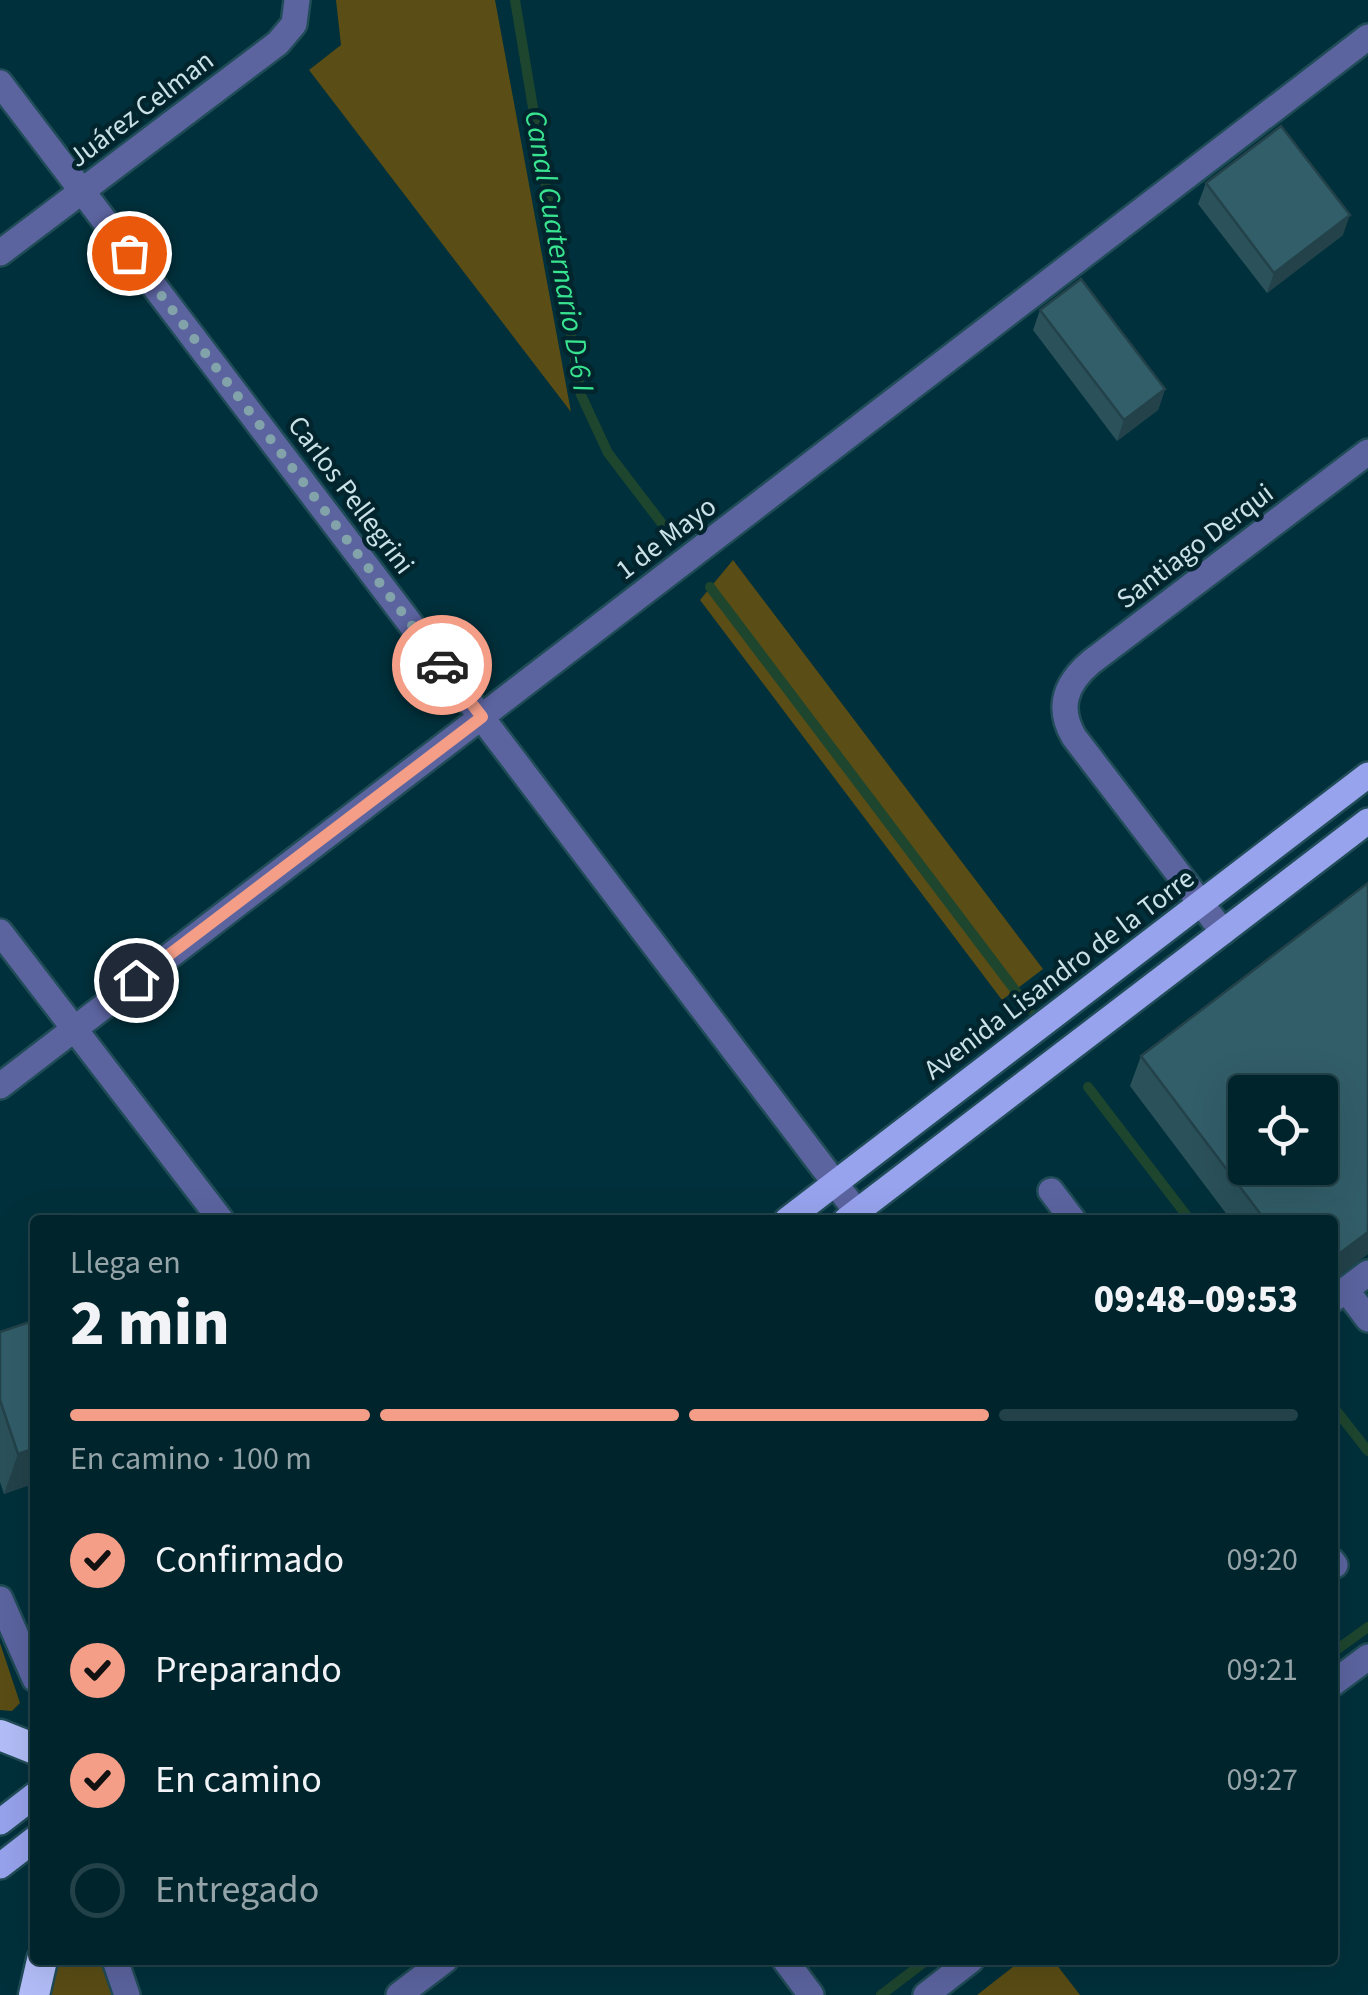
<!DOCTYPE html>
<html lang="es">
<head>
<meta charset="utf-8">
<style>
  body { margin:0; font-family:"Source Sans 3",sans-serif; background:#0e3038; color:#f1f3f6; height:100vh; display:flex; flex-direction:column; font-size:38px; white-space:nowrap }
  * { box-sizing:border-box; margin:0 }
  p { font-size:32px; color:#95a4a9 }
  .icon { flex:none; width:55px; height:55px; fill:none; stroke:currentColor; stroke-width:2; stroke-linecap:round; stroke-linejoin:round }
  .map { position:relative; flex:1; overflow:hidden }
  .details { position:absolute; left:30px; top:1215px; width:1308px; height:750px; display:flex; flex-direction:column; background:#00242c; border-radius:10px; box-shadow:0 10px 40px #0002,0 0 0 2px #224148 }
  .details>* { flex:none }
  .tools { position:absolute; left:1228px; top:1075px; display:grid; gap:20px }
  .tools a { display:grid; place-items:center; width:110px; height:110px; border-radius:10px; background:#00242c; box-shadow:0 10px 40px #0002,0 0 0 2px #224148; font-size:50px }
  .pin { position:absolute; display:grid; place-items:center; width:85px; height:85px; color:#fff; margin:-42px; border:5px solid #fff; border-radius:50%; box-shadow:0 2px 10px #0007 }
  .courier { position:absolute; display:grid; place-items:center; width:100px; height:100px; margin:-50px; border:8px solid #f49e87; border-radius:50%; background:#fff; color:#222; box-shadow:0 2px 12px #0007 }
  .overview em { font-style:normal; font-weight:800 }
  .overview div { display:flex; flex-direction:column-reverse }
  .overview { display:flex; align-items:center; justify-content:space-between; height:170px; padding:0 40px }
  h1 { font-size:65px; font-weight:800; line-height:75px }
  .bar { display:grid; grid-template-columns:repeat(4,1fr); gap:15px 10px; align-content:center; height:120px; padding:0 40px }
  .bar i { height:12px; border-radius:8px; background:#224148 }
  .bar .current { background:#f49e87 }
  .bar p { grid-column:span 4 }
  ol { padding:0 40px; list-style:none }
  li { display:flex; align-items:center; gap:30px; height:110px }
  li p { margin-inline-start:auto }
  li .icon { padding:10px; border-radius:50%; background:#f49e87; color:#111; stroke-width:4 }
  li:last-child { color:#95a4a9 }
  li i { width:55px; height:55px; border:5px solid #224148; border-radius:50% }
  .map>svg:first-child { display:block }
</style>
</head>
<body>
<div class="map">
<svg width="1368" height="1995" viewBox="0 0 1368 1995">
  <rect width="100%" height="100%" fill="#00303b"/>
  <!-- green -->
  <path fill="#5a4d15" d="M336,0H495L571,412L309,70L341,45Z
    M733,560L1043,969L1002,1000L700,600Z
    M0,1643L20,1703L12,1711L0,1710Z
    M51,1960H102L115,1995H48Z
    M1022,1960H1053L1080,1995H977Z"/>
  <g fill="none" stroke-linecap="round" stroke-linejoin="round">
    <!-- stream -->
    <path stroke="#1e462f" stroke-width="10" d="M515,0L581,395L608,453L673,538
      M710,587L1030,1010
      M1088,1087L1190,1220
      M1332,1405L1368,1451
      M1332,1653L1368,1627
      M881,1995L927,1960"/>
    <!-- minor casing -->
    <g stroke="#204c57" stroke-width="30">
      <path id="minor" d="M0,83L863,1220
        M0,253L278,43L294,24L297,0
        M0,932L221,1220
        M1223,932L1074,737C1057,708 1065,684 1091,662L1368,452
        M0,1086L1368,37
        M1051,1191L1073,1220
        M1346,1290L1368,1319
        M1332,1300L1368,1273
        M1332,1561L1335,1565
        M0,1599L35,1679
        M1332,1684L1368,1657
        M115,1960L127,1995
        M785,1960L811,1995
        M399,1995L445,1960
        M926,1995L971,1960"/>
    </g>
    <!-- major casing -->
    <g stroke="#204c57" stroke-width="30">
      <path id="major" d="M787,1220L1368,775
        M846,1220L1368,821
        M0,1822L35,1795
        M0,1866L35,1839"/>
    </g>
    <!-- highway casing -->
    <g stroke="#204c57" stroke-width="35">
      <path id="highway" d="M0,1735L35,1749
        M34,1995L42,1960"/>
    </g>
    <!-- minor -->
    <use href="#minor" stroke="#5c64a0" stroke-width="25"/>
    <!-- major -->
    <use href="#major" stroke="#97a3ed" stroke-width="25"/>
    <!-- highway -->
    <use href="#highway" stroke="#b3bef9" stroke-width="30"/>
  </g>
  <!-- wall -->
  <path fill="#2b515a" d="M1206,183L1343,235L1267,293L1198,204Z
    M1040,310L1165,389L1158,410L1117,441L1033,330Z
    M1368,883V1254L1332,1281V1220H1231L1130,1086L1141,1056Z
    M0,1332L35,1483L4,1494L0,1482Z"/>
  <!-- shaded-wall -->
  <path fill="#23424a" d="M1350,215L1343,235L1267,293L1274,273Z
    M1165,389L1158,410L1117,441L1124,420Z
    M1368,1232V1254L1332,1281V1259Z
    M35,1448V1483L4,1494L18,1454Z"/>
  <!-- building -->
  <path fill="#325e69" stroke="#23424a" stroke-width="2.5" fill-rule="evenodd" d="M1281,126L1350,215L1274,273L1206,183Z
    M1081,279L1165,389L1124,420L1040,310Z
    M1368,883V1232L1332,1259V1220H1265L1141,1056ZM1245,1092H1320V1168H1245Z
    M35,1320V1448L18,1454L0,1400V1332Z"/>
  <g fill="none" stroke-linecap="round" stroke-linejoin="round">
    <!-- done -->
    <path stroke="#83a3ab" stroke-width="10" stroke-dasharray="0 18" d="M129,253L442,665"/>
    <!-- route -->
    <path stroke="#f49e87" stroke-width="12" d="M136,980L482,717L442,665"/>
  </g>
  <g text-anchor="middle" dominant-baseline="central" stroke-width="9" stroke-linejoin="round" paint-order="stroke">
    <!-- street labels -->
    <g font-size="28" fill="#cae1e7" stroke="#02252d">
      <text transform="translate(141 109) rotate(-37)">Juárez Celman</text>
      <text transform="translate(351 495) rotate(53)">Carlos Pellegrini</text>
      <text transform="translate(666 538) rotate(-37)">1 de Mayo</text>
      <text transform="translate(1195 546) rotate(-37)">Santiago Derqui</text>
      <text transform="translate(1059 974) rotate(-37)">Avenida Lisandro de la Torre</text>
    </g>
    <!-- water labels -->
    <g font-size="30" font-style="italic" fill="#39e490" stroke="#02252d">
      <text transform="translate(559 251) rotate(80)">Canal Cuaternario D-6 I</text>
    </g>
  </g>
</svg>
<div class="tools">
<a><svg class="icon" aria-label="locate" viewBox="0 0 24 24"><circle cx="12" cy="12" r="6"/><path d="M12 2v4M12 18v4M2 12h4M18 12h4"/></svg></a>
</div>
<div class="pin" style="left:129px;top:253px;background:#ea580c"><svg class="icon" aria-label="bag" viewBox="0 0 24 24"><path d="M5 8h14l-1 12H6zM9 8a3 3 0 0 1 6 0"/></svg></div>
<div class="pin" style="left:136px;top:980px;background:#1f2937"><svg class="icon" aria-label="home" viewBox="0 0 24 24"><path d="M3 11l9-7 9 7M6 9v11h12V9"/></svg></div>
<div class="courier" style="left:442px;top:665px"><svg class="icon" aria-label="car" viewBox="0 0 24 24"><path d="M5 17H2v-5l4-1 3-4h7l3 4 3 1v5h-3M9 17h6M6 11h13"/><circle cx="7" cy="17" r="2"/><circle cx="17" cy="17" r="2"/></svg></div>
<section class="details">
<div class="overview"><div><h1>2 min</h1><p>Llega en</p></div><em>09:48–09:53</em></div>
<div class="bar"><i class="current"></i><i class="current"></i><i class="current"></i><i></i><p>En camino · 100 m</p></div>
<ol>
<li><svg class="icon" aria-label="check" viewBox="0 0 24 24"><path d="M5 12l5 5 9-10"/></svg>Confirmado<p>09:20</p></li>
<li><svg class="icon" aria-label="check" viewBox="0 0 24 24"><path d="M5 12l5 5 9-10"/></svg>Preparando<p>09:21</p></li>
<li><svg class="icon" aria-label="check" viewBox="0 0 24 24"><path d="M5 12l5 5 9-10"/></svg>En camino<p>09:27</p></li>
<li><i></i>Entregado</li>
</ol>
</section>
</div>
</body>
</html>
